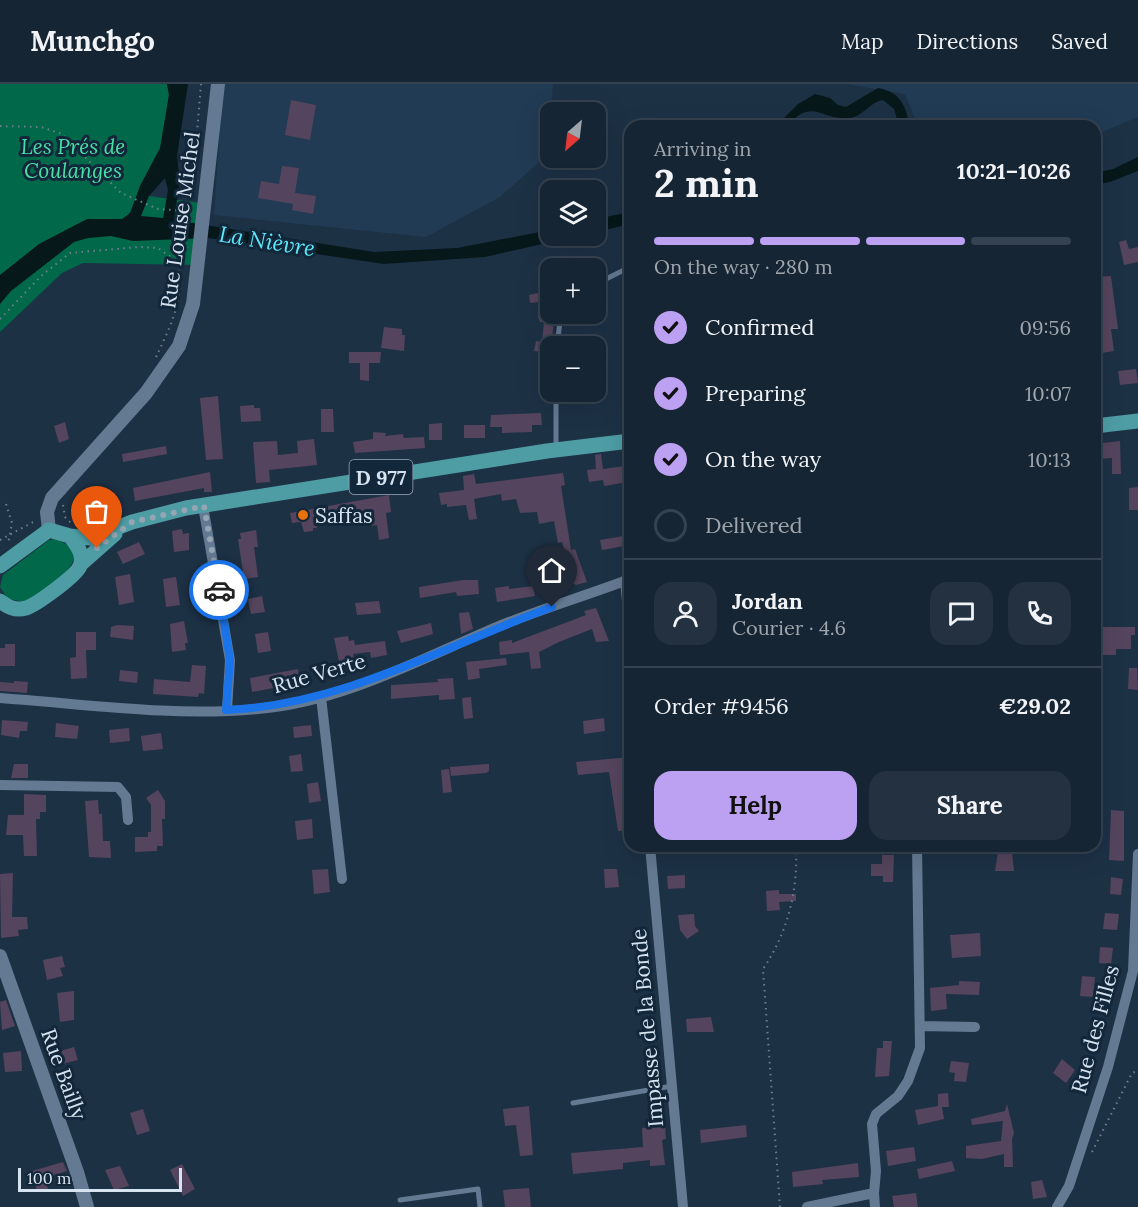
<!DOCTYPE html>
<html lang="en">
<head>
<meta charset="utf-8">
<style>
  body { margin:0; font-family:Lora,serif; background:#233140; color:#f1f3f6; height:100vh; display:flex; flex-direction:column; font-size:22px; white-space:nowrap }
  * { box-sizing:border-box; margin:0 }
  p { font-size:20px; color:#9ea5ac }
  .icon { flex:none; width:33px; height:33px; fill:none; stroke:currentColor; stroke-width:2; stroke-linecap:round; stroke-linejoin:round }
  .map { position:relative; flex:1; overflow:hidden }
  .sheet { position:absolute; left:624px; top:36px; width:477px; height:732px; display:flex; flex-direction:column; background:#162534; border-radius:18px; box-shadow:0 6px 24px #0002,0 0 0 2px #35424f }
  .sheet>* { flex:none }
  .needle { width:39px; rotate:208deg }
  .buttons { position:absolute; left:540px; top:18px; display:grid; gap:12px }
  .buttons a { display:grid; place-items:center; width:66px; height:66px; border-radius:12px; background:#162534; box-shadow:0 6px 24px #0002,0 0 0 2px #35424f; font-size:30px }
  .scale { position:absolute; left:18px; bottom:15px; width:164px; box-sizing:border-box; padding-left:6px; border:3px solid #d6e3f0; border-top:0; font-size:16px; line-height:21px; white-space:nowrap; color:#d6e3f0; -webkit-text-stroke:4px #13273b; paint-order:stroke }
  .pin { position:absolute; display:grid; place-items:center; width:51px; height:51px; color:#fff; margin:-62px -26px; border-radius:50% 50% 50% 0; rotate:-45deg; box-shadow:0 0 6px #0007 }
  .pin .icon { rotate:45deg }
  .courier { position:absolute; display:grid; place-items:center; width:60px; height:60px; margin:-30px; border:4px solid #1a73e8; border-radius:50%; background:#fff; color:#222; box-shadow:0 2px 8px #0007 }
  .summary em { font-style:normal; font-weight:800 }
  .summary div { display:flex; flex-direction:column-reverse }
  .summary { display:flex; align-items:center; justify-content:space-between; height:102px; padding:0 30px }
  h1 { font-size:39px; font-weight:800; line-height:45px }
  .bar { display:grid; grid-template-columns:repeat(4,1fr); gap:9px 6px; align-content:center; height:72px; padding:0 30px }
  .bar i { height:8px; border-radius:4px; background:#35424f }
  .bar .on { background:#bca0f2 }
  .bar p { grid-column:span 4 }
  .line { display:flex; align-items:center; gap:15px; padding:0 30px; border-top:2px solid #35424f }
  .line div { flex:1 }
  .round { display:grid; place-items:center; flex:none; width:63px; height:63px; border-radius:18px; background:#233140 }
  ol { padding:0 30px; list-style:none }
  li { display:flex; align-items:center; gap:18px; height:66px }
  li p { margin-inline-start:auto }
  li .icon { padding:6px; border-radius:50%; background:#bca0f2; color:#111; stroke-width:4 }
  li:last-child { color:#9ea5ac }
  li i { width:33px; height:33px; border:3px solid #35424f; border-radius:50% }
  .cta { display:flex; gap:12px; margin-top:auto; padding:12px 30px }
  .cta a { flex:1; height:69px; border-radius:18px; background:#bca0f2; color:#111; font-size:24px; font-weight:800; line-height:69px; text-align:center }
  .cta a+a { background:#233140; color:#f1f3f6 }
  header { display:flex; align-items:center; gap:36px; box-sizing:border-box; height:84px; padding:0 30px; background:#162534; border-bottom:2px solid #35424f }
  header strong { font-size:28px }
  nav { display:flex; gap:33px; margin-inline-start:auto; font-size:21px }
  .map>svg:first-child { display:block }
</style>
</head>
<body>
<header>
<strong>Munchgo</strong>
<nav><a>Map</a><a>Directions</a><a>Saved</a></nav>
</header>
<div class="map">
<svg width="1138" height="1123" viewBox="0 0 1138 1123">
  <rect width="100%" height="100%" fill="#1d3145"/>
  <!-- built -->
  <path fill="#213b54" d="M223,0H553L549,69L500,113L426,153L214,131Z
    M846,0H1138V33L1095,51V42H918L905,10Z"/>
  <!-- green -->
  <path fill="#016949" d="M0,0H167L169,10L161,64L140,102L149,112L201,119L195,181L83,179L62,189L0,248Z
    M55,455C104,472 45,503 26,518L8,515L0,503L3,491L49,456Z"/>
  <!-- water -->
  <path fill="#06181a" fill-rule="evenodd" d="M167,0H188L177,72L180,97L174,136L374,168L457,164L550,146V152H578L485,173L384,180L208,154L133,157L111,152L88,154L74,158L11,207L0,220V191L39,160L87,135H122L130,129L140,102L160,64L169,11ZM165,94L168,106L163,134L141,132L149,112Z
    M878,4C899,7 907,22 909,42H899L894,25L883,16C870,18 864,31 851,34C822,38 812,12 788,42H776L798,20L815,10L830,14L838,21L846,23Z
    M1138,73V87L1110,98L1095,101V89L1113,85Z
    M630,128V140L596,148V135Z"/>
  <!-- building -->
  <path fill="#54445d" d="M291,16L316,21L310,56L285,51Z
    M282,82L299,84L295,109L316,112L313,130L292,126L293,120L258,114L261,97L279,100Z
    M1126,156L1129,165L1138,163V178L1124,181L1119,158Z
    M1111,192L1118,245H1111L1114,267L1096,270L1095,193Z
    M550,206V230H555L550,269L534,267L536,257L542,258L544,238H540L538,233V218L530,219L529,211Z
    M384,243L402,245V251H405L404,267L381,264Z
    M349,268H381L380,279H369V297L360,296V279H349Z
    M1136,285L1138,299L1120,301L1118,287Z
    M218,312L223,375L206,376L200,314Z
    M254,321V324H260L261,337L241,338L240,322Z
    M321,325H333L334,348H321Z
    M541,329L542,341H532V348L502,349V343H490L491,331Z
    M65,338L69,355L59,359L54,342Z
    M442,339V356H429V340Z
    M464,341H485V354H464Z
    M373,348L386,349L385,352L403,350L404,354L424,353L425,364L355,369L353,358L373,355Z
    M314,355L317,381L269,386L270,398L256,399L253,358L277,357L278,371L298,369L297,357Z
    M1120,357L1121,390H1112V374L1095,375V360Z
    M166,362L167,370L123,378L122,370Z
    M601,370L603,385L625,382L628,398L604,402L603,396L589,398L587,386L596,385L595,371Z
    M210,388L212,408H204V404L135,417L133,404Z
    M563,389L565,401L561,402L571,466L575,465L587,498L576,501L572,499L562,458L558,459L554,437L539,440L537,428L520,429L516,415L502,417L501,410L474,415L477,435L469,436L466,421L447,423V420L441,421L439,409L464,406L463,392L474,390L476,400Z
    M1138,403V426H1129V404Z
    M389,411L391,428L386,429L389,454L379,456L377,441L372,442L369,428L348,431V436L316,440L317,444H313V447L304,448L301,438L292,439L290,429Z
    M182,445L183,450L189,449V466L174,468L172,447Z
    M256,446L258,463H254L258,493L244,495L238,455H241L240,449Z
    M630,451V461L602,466L600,456Z
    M139,458L145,470L123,480L117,468Z
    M130,490L134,518L119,521L115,493Z
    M176,493L180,521L166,523L163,495Z
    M463,496H478L479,510L457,512L456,508L420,514L419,503Z
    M509,502V505L533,502L535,512L497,518L495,504Z
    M262,512L265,528L251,530L248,515Z
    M379,517L381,529L357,531L355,519Z
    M596,524L609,557L596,558L592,545L559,558L539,568L541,584L531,585L529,568L500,571L499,558L512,556V559L586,531L584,527Z
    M469,528L473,545L461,550L459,529Z
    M184,537L188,559H185L186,566L172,568L170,540Z
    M431,539L433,550L401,559L397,547Z
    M117,541L134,542L133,556L110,553L111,543Z
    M1103,543H1135V551H1131V565H1116V571H1103Z
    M76,548H96V566H86L87,594L71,595L70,574L76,573Z
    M268,548L271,567L258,569L255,550Z
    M348,552L349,557L354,556L355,561L385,557L387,571L371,574L370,568L353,570L354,575H349V581L340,582L334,554Z
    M5,560H15V582H0V564H5Z
    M506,574L507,581L479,585L480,594L468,596L466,578Z
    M192,581L206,582L204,610L199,609L198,613L153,610L154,595L190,598Z
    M1129,584H1137L1138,606L1128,605Z
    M298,585L300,599L252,608L250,594Z
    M120,586L138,588L137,599L119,597Z
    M453,594L455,615L439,616V611L391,615V601L438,598L437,595Z
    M14,597L28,598L27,609L0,607V598L14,599Z
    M471,613L473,634L464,635L462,614Z
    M604,634L605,647L584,650L583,637Z
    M2,636L28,638L27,647H20L19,654L1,651Z
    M56,639L79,642L77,655L55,653Z
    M311,641L312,652L294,654L293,643Z
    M129,644L130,657L110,659L109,646Z
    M161,649L163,665L143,667L141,652Z
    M301,670L303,687L291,688L289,672Z
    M630,673V746L618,747L609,688L578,691L576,678Z
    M14,680H28V694H11Z
    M486,680H489V687L486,689L451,692L450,683Z
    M449,685L452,708L443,709L441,686Z
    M318,698L321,717L309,719L307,700Z
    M158,706L165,717V735H162L163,762H157V767L135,768V753H148V748H151V721L146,714Z
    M24,710L46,711V728H40V735H36L37,772H24L23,751H6L8,731H24Z
    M98,716L99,730H102L103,757H110L111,774L89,773L85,717Z
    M1111,726L1124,727V777L1109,776Z
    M312,735L313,754L297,756L295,737Z
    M998,768H1012L1014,787H995Z
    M882,771H894L893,798H883V792H871V780H882Z
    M328,785L330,808L314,810L312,786Z
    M604,785H617L619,803L605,804Z
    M13,789L12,833H27L28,845L18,846L19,852L1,854L0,790Z
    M685,791V804L668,805L667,792Z
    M1111,793L1123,795L1121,811L1110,810Z
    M779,806V810H796V817L779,818L780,826L767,827L766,807Z
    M1105,829L1119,830L1117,846L1103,845Z
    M694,830L695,842L699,847L687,855L680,846L678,831Z
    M980,849L981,872L952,874L950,851Z
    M1100,863L1113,864L1111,880L1099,879Z
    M62,872L65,883L60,884L63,892L47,896L43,876Z
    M1082,892L1095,893L1093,913L1080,912Z
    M959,897L980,898L979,911L946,910L947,925L931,927L930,904L959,901Z
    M74,907V936L60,938L57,909Z
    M6,916L15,942L2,946L0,918Z
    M711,933L714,948H687L686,935Z
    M883,957H892L889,992L875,993L877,964H883Z
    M74,963L78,976L58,981L54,969Z
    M21,967L22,987L5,988L3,969Z
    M1062,975L1075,986L1066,999L1053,989Z
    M951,977L969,979L966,998L954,997L955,989L949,988Z
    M948,1009L949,1023H942L944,1035L918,1041L915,1026L938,1022V1010Z
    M1007,1020L1014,1049L1012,1055L1013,1083H1004V1070L982,1075L966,1074V1062L1001,1057L1003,1037L972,1041L971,1035L1005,1027Z
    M529,1022L533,1071L520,1072L516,1041L505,1042L503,1025Z
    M143,1025L150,1047L137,1051L130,1029Z
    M746,1041L747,1053L701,1059L700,1046Z
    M665,1042L666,1055L662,1056L665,1081L650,1082V1076L623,1079V1085L573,1090L571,1069L643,1063L642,1044Z
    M914,1063L916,1077L888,1082L886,1067Z
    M952,1077L955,1087L919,1095L917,1085Z
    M63,1078L67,1087L44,1094L48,1105L37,1107L32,1087Z
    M858,1079L859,1093L822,1096L823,1100L793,1103L792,1088Z
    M182,1080L195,1105L183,1112L170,1086Z
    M120,1082L129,1102L114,1106L105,1086Z
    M1042,1096L1047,1113L1033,1115L1031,1098Z
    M529,1104L531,1123H505L503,1106Z
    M916,1109L918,1123H894L892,1112Z"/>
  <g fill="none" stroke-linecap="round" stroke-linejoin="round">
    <!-- path -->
    <path stroke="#6e7f90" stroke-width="2" stroke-dasharray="1.5 4.5" stroke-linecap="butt" d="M0,42L41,43L62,50L121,109L158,125L193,127
      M192,109L201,0
      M175,176L188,163
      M0,235L41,192L70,169L139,163L158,164L175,176C189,208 169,245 156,273
      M6,420L12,439L8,460
      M63,421L65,433L71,439
      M92,439L94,436L108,432
      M0,456L37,436
      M1092,1068L1132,989L1138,987
      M780,1123L763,885C788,848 798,807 796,762"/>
    <!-- service -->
    <path stroke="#647a92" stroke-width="5" d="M596,200L630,183
      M557,262L561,230
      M556,308V364
      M573,1019L672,1002
      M400,1116L478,1105L480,1123"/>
    <!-- minor -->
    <path stroke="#647a92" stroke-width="10" d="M203,422L230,576L227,626
      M625,496L630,549
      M321,613L342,795
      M0,614C85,620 173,633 258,625C341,618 419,576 494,544C538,526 585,512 630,495
      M0,701L118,703L126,713L128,736
      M650,762L683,1123
      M920,942L975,943
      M874,1109L876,1087L872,1040L876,1030L898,1012L908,997L920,964L917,762
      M807,1123L874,1109L875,1123
      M1057,1123L1069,1102L1108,983L1133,887L1138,770"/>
    <!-- tertiary -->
    <path stroke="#647a92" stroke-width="14" d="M49,446L47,428L52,414L146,309L179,262L193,220L218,0
      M0,872L77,1088L87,1123"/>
    <!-- primary -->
    <path stroke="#4e9da5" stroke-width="15" d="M1095,342L1138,337
      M70,452L90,454L132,438L186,424L547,367L630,357
      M81,480L115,450
      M0,482L49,446L70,452C76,460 85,471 80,482C76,492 36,521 26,524C15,527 8,523 0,517"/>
  </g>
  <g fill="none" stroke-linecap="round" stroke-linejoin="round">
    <!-- done -->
    <path stroke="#95a5b4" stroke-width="6" stroke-dasharray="0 10.8" d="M97,464L132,438L204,422L219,506"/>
    <!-- route -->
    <path stroke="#1a73e8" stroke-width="8" d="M219,506L230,576L226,626C343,621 445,562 552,523"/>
  </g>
  <!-- markers -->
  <circle fill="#e8710a" stroke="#13273b" stroke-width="2" cx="303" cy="431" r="6"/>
  <g text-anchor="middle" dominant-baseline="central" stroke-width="6" stroke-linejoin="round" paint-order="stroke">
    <!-- shield labels -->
    <rect fill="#13273b" stroke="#9cabba" stroke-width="1.5" x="349.5" y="376" width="63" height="34" rx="4.5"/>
    <g font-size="20" font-weight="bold" fill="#d6e3f0">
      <text x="381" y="393">D 977</text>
    </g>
    <!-- park labels -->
    <g font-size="21" font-style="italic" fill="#48dfa6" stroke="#13273b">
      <text x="73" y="62">Les Prés de<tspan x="73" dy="24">Coulanges</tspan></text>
    </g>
    <!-- street labels -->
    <g font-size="21" fill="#d6e3f0" stroke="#13273b">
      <text transform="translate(180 136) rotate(-82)">Rue Louise Michel</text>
      <text transform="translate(319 589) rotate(-16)">Rue Verte</text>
      <text transform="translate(647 944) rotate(-95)">Impasse de la Bonde</text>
      <text transform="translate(1095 945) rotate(-75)">Rue des Filles</text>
      <text transform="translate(64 990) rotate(70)">Rue Bailly</text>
    </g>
    <!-- poi labels -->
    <g font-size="21" fill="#d6e3f0" stroke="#13273b" text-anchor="start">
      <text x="315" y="431">Saffas</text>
    </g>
    <!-- water labels -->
    <g font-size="22" font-style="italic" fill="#5ce8f9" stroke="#13273b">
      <text transform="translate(267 157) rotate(9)">La Nièvre</text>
    </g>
  </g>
</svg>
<div class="buttons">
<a><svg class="needle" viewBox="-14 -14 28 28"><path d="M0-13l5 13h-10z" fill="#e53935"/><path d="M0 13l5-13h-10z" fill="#9ea5ac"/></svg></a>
<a><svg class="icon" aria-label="layers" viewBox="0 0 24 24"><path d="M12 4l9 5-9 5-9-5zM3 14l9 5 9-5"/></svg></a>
<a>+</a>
<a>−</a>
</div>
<div class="scale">100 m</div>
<div class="pin" style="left:97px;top:464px;background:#ea580c"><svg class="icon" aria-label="bag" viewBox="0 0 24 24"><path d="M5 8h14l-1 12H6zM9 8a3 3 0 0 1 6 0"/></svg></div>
<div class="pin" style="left:552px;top:523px;background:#1f2937"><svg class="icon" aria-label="home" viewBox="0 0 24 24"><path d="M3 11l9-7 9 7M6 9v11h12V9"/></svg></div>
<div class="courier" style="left:219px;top:506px"><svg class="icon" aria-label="car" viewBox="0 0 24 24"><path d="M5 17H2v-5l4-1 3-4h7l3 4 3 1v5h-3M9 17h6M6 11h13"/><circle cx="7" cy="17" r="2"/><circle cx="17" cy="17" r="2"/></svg></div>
<section class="sheet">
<div class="summary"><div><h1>2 min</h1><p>Arriving in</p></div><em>10:21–10:26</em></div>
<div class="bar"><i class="on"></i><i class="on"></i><i class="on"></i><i></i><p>On the way · 280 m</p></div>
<ol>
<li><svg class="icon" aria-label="check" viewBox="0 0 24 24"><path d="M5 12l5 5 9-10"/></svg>Confirmed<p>09:56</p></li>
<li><svg class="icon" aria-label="check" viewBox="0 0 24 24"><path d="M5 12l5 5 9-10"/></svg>Preparing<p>10:07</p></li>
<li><svg class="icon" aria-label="check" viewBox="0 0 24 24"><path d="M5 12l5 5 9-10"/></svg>On the way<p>10:13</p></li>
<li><i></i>Delivered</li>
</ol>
<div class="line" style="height:108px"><a class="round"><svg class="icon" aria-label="person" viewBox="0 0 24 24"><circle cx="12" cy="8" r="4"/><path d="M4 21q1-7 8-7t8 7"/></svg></a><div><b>Jordan</b><p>Courier · 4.6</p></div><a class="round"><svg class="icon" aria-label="chat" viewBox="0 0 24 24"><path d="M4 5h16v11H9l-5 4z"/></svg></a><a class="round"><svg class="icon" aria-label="phone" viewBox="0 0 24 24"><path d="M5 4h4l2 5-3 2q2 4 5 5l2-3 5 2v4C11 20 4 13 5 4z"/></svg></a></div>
<div class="line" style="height:78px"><div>Order #9456</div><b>€29.02</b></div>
<div class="cta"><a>Help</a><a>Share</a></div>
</section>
</div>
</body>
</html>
